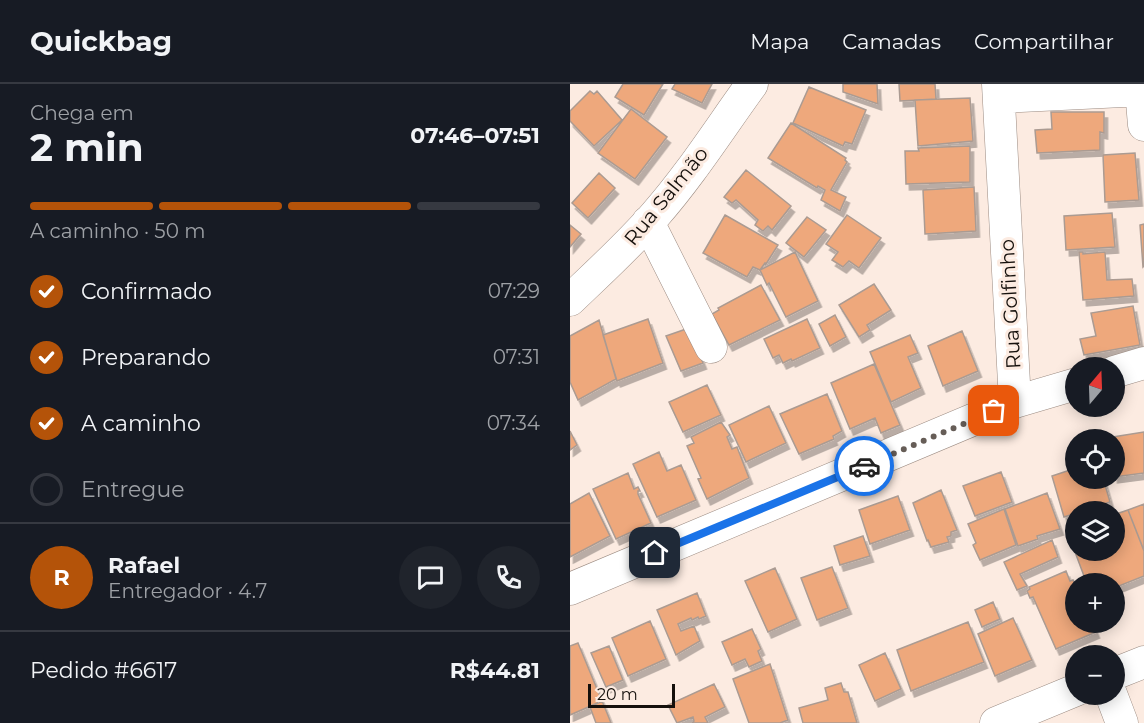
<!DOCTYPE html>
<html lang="pt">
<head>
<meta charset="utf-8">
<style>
  body { margin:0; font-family:Montserrat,sans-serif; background:#20242c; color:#f1f3f6; height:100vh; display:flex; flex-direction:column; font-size:22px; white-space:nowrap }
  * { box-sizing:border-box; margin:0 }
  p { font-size:20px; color:#9ea1a6 }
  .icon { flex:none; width:33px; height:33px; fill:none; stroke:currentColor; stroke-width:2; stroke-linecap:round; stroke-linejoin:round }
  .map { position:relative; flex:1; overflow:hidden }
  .side { display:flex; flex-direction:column; background:#171b24; width:570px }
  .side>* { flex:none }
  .needle { width:39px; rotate:19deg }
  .controls { position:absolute; left:495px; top:273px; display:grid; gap:12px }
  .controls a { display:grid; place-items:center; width:60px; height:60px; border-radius:50%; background:#171b24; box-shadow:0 3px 15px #0003; font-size:30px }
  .scale { position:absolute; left:18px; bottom:15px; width:87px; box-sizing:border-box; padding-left:6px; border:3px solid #15100c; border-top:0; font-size:16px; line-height:21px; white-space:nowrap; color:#15100c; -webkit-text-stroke:4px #fcebe1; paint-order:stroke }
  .pin { position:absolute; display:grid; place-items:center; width:51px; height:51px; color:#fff; margin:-26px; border-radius:12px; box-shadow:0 3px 9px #0006 }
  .courier { position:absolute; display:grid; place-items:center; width:60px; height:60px; margin:-30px; border:4px solid #1a73e8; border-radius:50%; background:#fff; color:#222; box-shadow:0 2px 8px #0007 }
  .head em { font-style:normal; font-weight:700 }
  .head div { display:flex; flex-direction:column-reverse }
  .head { display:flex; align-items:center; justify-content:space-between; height:102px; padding:0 30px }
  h1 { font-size:39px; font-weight:700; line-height:45px }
  .bar { display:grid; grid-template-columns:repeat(4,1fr); gap:9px 6px; align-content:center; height:72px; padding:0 30px }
  .bar i { height:8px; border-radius:4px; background:#363941 }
  .bar .active { background:#b45309 }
  .bar p { grid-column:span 4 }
  .line { display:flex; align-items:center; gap:15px; padding:0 30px; border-top:2px solid #363941 }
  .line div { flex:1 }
  .round { display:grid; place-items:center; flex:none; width:63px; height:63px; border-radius:32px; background:#20242c }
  ol { padding:0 30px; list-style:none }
  li { display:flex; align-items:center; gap:18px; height:66px }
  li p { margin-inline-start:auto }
  li .icon { padding:6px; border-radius:50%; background:#b45309; color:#fff; stroke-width:4 }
  li:last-child { color:#9ea1a6 }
  li i { width:33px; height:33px; border:3px solid #363941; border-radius:50% }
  header { display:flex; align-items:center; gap:36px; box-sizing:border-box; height:84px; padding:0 30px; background:#171b24; border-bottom:2px solid #363941 }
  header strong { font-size:28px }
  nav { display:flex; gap:33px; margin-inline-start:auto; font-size:21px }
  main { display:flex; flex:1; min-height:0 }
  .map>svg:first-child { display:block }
</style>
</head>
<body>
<header>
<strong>Quickbag</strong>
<nav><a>Mapa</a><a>Camadas</a><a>Compartilhar</a></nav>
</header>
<main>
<section class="side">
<div class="head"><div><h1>2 min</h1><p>Chega em</p></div><em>07:46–07:51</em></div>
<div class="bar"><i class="active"></i><i class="active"></i><i class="active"></i><i></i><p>A caminho · 50 m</p></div>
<ol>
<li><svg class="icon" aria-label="check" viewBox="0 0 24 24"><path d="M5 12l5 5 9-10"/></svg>Confirmado<p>07:29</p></li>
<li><svg class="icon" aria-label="check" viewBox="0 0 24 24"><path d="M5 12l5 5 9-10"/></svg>Preparando<p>07:31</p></li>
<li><svg class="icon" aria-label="check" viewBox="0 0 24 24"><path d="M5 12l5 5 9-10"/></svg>A caminho<p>07:34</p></li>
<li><i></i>Entregue</li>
</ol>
<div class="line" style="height:108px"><b class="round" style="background:#b45309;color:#fff">R</b><div><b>Rafael</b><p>Entregador · 4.7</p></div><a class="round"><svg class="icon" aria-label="chat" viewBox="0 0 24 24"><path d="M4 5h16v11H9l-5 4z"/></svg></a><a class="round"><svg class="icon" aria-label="phone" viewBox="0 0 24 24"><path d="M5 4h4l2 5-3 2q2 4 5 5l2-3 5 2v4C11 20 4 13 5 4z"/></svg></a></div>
<div class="line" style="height:78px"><div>Pedido #6617</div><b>R$44.81</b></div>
</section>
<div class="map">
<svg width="574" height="639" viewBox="0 0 574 639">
  <defs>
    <filter id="shadow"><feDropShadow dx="3.5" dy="6" stdDeviation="0" flood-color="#0004"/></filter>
  </defs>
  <rect width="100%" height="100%" fill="#fcebe1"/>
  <!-- building -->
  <path fill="#eea87b" stroke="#ab9b92" stroke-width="1.5" filter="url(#shadow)" d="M53,0H93L74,31L45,13Z
    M105,0H142L132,19L102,5Z
    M273,0H307L308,20L273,8Z
    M329,0H365L366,15L330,17Z
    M239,3L296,26L282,60L275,58L273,62L223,39Z
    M20,7L24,10L27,7L52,36L24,62L0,37V27Z
    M400,14L403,57L348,62L345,16Z
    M61,25L97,53L65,95L28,69Z
    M481,28H534V49L530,48V66L467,69L465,46L482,45Z
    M221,39L276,74L275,76L277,78L261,106L276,113L270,127L251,116L255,106L248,102L247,104L198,74Z
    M400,62V98L336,100L335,67H349L348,64Z
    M565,69L569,116L535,118L533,71Z
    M176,86L221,122L202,146L198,142L193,147L185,141L188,136L166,116L162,119L154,113Z
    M29,89L45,104L18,134L2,119Z
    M404,103L406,147L355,150L353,106Z
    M542,129L545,163L496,166L494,132Z
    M155,131L208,161L196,180L195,179L190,186L183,183L177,193L133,169Z
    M277,131L311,154L289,184L279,177L273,183L262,176L268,168L256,160Z
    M237,133L256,146L234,173L216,159Z
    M574,140V182L573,183L570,141Z
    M0,141L11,150L0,163Z
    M225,168L248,217L216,233L199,199L197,201L190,186Z
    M509,168H513V170L535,168L537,196L562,195L564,212L513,216Z
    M304,200L321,226L297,241L300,246L289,253L269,221Z
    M191,201L210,236L159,261L142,230L149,226L148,224Z
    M563,222L570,261L514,271L510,255L526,252L521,229Z
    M265,231L276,253L260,262L249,240Z
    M78,235L93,279L47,297L33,251Z
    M237,235L250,264L222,277L221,275L213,279L209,271L203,274L194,255Z
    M29,236L46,295L8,316L0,298V252Z
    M119,244L133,279L111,287L96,252Z
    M392,247L408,287L373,302L358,262Z
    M340,251L348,269L338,273L351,304L321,318L300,268Z
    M304,280L330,341L311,349L305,334L280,345L261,299Z
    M137,301L151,331L113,348L99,318Z
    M257,310L272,347L263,352L264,355L229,370L210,330Z
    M199,322L216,359L176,378L159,341Z
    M151,338L160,351L157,353L162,365L167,363L179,394L137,415L128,395L131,394L117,362L124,359L121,353Z
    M0,347L7,361L0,366Z
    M574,348V389L544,393V356L530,355Z
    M89,368L97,387L111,381L126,416L87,433L63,380Z
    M506,384V394H533L540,418L494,433L482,392Z
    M431,388L442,418L405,432L393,402Z
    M58,389L64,405L68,403L70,407H68V410L81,439L46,455L23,405Z
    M371,406L387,446L381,448V452L377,453L379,458L361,463L358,456L357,457L343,419Z
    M19,409L40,452L0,473V420Z
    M477,409L490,445L467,452L468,455L448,462L435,425Z
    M328,412L340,446L300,460L289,426Z
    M574,420V464H573L558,426Z
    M434,425L446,461L410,476L403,461L406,459L398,440Z
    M558,426L574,467V492L544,504V500H517L505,468L544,466V451L553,448L546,430Z
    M293,452L300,472L270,481L264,462Z
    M482,456L488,473L450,490L457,502L447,506L434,478Z
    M262,483L278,524L247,536L231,494Z
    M205,484L227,535L198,548L175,497Z
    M496,487L500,497L503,496L506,501V538H522L526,548L486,565L463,513L460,514L457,507L460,505L459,503Z
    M127,509L136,532L129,535L128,533L122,536L121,534L108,540L111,547L124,542L130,557L106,571L87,526Z
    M423,518L430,535L412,543L405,526Z
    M443,534L462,576L425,592L408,550Z
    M80,537L96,575L58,592L42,554Z
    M398,538L414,578L341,607L327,566Z
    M182,545L191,565L188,567L192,577L179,583L175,575L162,581L152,558Z
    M8,559L32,617L0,631V562Z
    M39,562L53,596L36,603L21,569Z
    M315,569L331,605L305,617L289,581Z
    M200,580L218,636L210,639H179L163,595Z
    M271,599L274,608H278L287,639H233L229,624L258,616L255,604Z
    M144,600L155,623L135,633L138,639H122L124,637L123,633L107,639L98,621Z
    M32,617L37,629L41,639H26L20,623Z"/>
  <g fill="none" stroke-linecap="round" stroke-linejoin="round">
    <!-- street casing -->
    <g stroke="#9c8c83" stroke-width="33">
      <path id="street" d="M571,6L574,41
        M430,13L574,6
        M78,138L141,263
        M0,216C29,188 59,161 85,131C121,90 150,44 182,0
        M544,288L574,279
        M445,318L506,300
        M0,505L445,318L428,0
        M544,590L574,578
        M541,610L552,639
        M426,639L506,606"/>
    </g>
    <!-- street -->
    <use href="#street" stroke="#fff" stroke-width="32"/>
  </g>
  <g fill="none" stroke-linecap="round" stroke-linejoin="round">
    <!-- done -->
    <path stroke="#665d57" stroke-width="6" stroke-dasharray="0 10.8" d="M294,382L424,327"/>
    <!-- route -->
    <path stroke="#1a73e8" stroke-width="8" d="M85,469L294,382"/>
  </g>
  <g text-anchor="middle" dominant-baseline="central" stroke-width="6" stroke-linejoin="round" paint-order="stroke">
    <!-- street labels -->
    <g font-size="20" fill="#15100c" stroke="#fcebe1">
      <text transform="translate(96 112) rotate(-51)">Rua Salmão</text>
      <text transform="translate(440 220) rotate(-93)">Rua Golfinho</text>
    </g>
  </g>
</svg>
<div class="controls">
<a><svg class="needle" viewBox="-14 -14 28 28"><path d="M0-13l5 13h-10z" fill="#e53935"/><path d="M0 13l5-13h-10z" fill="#9ea1a6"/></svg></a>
<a><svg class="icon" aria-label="locate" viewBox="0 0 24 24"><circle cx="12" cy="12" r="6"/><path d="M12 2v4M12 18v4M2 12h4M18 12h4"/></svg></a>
<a><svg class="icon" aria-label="layers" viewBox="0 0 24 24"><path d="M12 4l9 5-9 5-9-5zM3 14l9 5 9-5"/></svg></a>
<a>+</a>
<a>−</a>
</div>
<div class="scale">20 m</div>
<div class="pin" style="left:424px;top:327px;background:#ea580c"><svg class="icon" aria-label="bag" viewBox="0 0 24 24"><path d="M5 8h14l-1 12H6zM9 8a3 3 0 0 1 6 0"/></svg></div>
<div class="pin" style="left:85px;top:469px;background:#1f2937"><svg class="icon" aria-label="home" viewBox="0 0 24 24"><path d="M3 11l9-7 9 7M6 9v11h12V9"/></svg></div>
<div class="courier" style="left:294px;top:382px"><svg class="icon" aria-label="car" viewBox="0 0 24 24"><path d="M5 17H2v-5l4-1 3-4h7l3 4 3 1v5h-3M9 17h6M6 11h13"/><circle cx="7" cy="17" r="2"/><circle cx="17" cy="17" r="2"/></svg></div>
</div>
</main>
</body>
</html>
